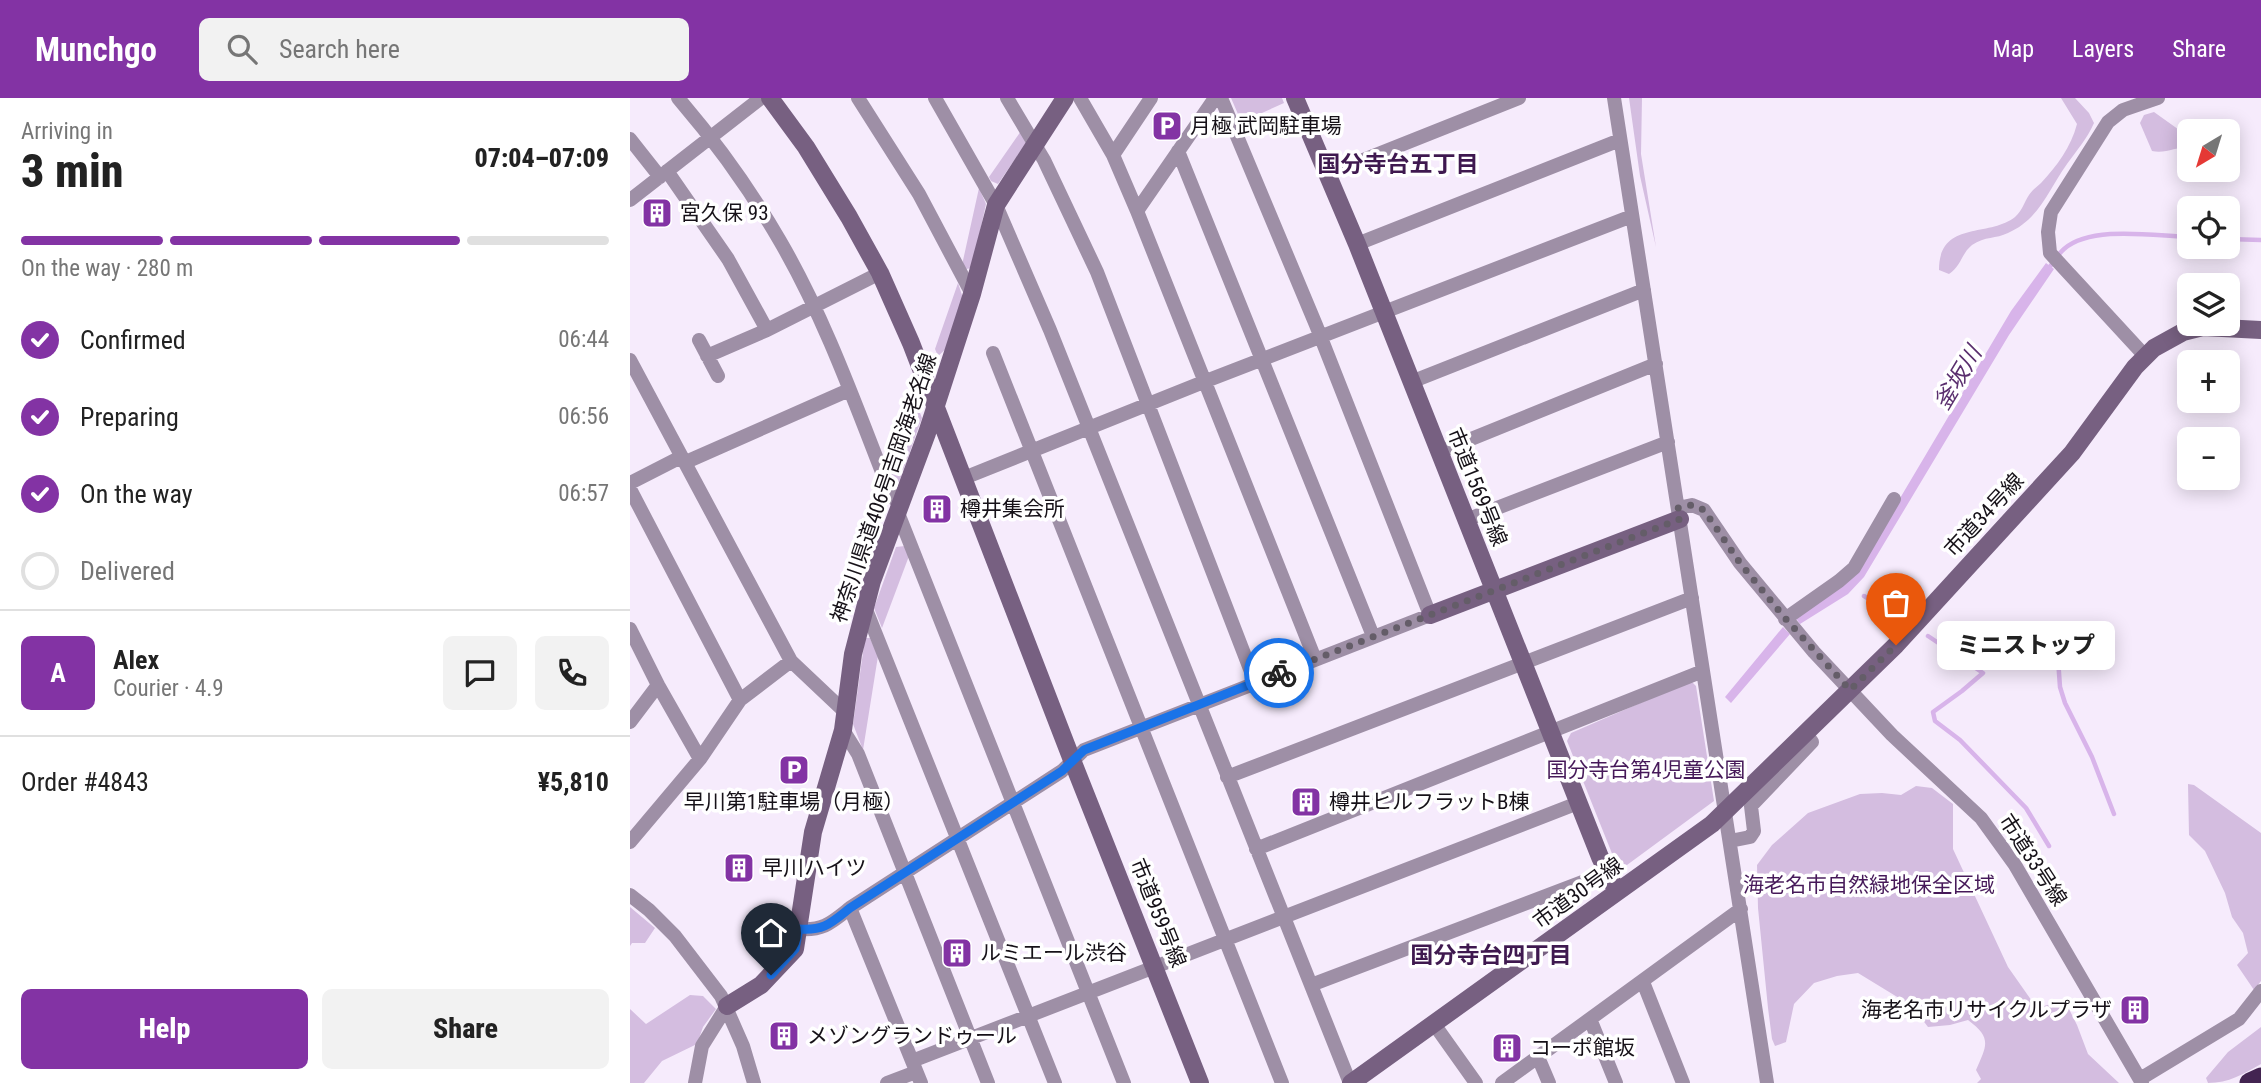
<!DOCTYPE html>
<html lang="en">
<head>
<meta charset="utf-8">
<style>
  body { margin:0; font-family:"Roboto Condensed","Noto Sans JP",sans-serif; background:#f2f2f2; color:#222; height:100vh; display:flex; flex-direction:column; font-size:26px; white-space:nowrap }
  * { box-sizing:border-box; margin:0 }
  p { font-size:23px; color:#767676 }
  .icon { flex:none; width:38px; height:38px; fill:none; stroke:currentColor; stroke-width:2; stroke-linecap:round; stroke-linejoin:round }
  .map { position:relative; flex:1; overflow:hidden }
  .sheet { display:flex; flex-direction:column; background:#fff; width:630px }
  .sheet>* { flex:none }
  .needle { width:46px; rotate:218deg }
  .fabs { position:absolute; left:1547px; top:21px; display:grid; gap:14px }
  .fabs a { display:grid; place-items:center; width:63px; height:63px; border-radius:10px; background:#fff; box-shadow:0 4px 18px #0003; font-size:35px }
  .pin { position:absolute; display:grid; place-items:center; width:60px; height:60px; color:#fff; margin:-72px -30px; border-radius:50% 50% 50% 0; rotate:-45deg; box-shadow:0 0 7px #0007 }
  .pin .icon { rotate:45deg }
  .courier { position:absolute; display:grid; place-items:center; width:70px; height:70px; margin:-35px; border:5px solid #1a73e8; border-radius:50%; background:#fff; color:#222; box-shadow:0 2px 9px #0007 }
  .bubble { position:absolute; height:49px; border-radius:10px; background:#fff; box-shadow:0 4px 18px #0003; font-size:23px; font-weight:800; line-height:49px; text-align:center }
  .summary em { font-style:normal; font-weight:800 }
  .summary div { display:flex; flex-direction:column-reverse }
  .summary { display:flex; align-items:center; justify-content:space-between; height:119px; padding:0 21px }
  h1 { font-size:46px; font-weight:800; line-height:52px }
  .bar { display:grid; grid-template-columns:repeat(4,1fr); gap:10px 7px; align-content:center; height:84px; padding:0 21px }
  .bar i { height:9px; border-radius:5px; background:#e0e0e0 }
  .bar .on { background:#8333a4 }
  .bar p { grid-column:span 4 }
  .line { display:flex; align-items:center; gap:18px; padding:0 21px; border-top:2px solid #e0e0e0 }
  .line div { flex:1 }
  .round { display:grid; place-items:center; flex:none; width:74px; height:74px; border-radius:10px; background:#f2f2f2 }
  ol { padding:0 21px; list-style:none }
  li { display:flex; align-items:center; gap:21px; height:77px }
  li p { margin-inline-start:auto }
  li .icon { padding:7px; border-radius:50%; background:#8333a4; color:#fff; stroke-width:4 }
  li:last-child { color:#767676 }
  li i { width:38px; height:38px; border:4px solid #e0e0e0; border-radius:50% }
  .primary-button { display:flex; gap:14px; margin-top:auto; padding:14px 21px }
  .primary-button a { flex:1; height:80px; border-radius:10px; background:#8333a4; color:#fff; font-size:28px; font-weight:800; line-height:80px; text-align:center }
  .primary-button a+a { background:#f2f2f2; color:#222 }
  header { display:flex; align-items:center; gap:42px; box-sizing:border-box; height:98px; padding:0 35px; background:#8333a4; color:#fff }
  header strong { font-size:33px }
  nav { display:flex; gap:38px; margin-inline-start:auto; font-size:24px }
  .search { width:490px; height:63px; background:#f2f2f2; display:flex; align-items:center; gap:18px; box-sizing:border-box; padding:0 24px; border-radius:10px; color:#767676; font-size:26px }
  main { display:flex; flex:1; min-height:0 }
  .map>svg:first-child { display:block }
</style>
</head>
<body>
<header>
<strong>Munchgo</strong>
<div class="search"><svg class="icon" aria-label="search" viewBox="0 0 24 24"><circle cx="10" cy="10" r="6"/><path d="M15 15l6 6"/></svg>Search here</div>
<nav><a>Map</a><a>Layers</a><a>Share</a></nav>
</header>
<main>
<section class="sheet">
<div class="summary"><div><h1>3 min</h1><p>Arriving in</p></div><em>07:04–07:09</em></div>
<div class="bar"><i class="on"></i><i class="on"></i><i class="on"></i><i></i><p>On the way · 280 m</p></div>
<ol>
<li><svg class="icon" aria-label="check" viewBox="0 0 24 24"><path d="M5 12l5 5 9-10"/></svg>Confirmed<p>06:44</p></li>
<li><svg class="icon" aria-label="check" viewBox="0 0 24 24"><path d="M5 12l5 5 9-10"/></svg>Preparing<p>06:56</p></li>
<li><svg class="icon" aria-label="check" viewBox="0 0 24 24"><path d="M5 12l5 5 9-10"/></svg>On the way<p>06:57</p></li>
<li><i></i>Delivered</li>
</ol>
<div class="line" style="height:126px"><b class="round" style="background:#8333a4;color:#fff">A</b><div><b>Alex</b><p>Courier · 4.9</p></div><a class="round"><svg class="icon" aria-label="chat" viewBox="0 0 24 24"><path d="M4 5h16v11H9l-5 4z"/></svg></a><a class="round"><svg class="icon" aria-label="phone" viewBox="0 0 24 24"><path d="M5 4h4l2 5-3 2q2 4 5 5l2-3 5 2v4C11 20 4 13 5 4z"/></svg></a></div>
<div class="line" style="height:91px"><div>Order #4843</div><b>¥5,810</b></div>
<div class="primary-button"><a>Help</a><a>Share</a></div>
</section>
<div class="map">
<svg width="1631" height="985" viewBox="0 0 1631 985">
  <rect width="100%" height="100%" fill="#f6ebfc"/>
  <!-- green -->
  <path fill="#d4bde0" d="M601,0H652L654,5L614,23H611Z
    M999,0H1012L1011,56L1026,149L1010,78Z
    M1431,0H1445L1459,15L1464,25C1457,41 1447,52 1437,66C1419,91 1409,122 1378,135C1366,141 1355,138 1342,147C1331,156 1332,167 1319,176L1309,172C1309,122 1358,140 1385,119C1393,112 1394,104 1399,97C1402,92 1407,89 1411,85C1427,68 1441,49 1447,26Z
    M1524,14L1559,39V49C1546,49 1535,56 1522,53L1510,25L1514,17Z
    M391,33L396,45L368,86L361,83L359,79Z
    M349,90L356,106L342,170L336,171L332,167Z
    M328,185L334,203L316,251L308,258L305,251Z
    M286,305L292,320L269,384L262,383L260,378Z
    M275,448L279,458L252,530L244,510L266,449Z
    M235,540H240L248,558L233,652L223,626Z
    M1061,583L1066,588L1084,703L997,767L985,763L937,643L941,635Z
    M1558,686L1564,687L1631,735V883L1624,892L1607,867L1618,855L1613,835L1602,819L1595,795L1575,753L1559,737Z
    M1286,688L1302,690L1323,706V751L1378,869L1404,906L1410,909L1425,905L1437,907L1447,927L1458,956L1489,985H1347L1351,981L1346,972C1357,947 1362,940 1338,922L1320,927L1298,929L1282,908L1228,875L1207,878L1184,885L1164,906L1156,944L1145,948L1142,941L1138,910L1128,810L1127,767L1142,747L1178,715L1230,696L1252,695L1271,697Z
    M0,809L25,830L15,845H2L0,848Z
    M60,897L73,898L86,911L73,929L67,946L32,963L14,985H0V911L16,926Z
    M1631,929V966C1613,976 1599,985 1578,985L1576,980L1598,954Z"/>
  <!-- water -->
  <path fill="#d8b4ea" d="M1416,165L1424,171L1379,237L1234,479L1218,496L1170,526L1164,518L1231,466L1381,213Z
    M1153,529L1160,536L1101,605L1095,599Z"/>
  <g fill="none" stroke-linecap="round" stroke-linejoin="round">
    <!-- stream -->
    <path stroke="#d8b4ea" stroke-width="4.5" d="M1598,141L1631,142
      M1417,173C1422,166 1427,157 1434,151C1462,127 1524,138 1559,139
      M1234,498L1269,519
      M1410,532L1428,561L1430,589L1435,605L1462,659L1484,716
      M1298,538L1353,575L1332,593L1303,614L1305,623L1330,642L1396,710L1419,748"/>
    <!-- street -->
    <path stroke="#9e8fa6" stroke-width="14" d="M48,0C85,43 121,93 150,143C196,222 227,311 261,397L271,408
      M228,0L289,96L342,196
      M305,0L366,107L420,232L720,985
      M377,0L414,62L467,174L625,584
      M450,0L483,57L507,113L685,561
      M984,0L1137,985
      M0,41L30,79
      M548,53L743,538
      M483,57L521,0
      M37,73L98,161L137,232L250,175
      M698,76L889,0
      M0,102L131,0
      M507,113L585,0
      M727,146L990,42
      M69,242L88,278
      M363,255L652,985
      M77,258L137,232
      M1515,258L1420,155L1418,134L1421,114L1478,24L1493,12L1528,0
      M0,262L161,563L215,614
      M781,284L1014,192
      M809,354L1026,266
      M56,364L219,292
      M334,380L576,283L1002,118
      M0,385L51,359
      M0,391L110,602
      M1048,410L1062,407L1074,412L1110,465L1184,554L1262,637L1351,720L1385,767L1512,985
      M268,415L494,985
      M836,422L1038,344
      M235,509L425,985
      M1155,521L1209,483L1224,470L1264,401
      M0,531L28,587L70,661
      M0,624L28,587
      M213,632L228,656L358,985
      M597,679L1062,500
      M1100,743L1120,739L1124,733L1121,708L1182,644L1176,636
      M0,744L70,661L110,602L161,563
      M626,751L1073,573
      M0,797L19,812L45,838L91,898L113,948L124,985
      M220,810L291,985
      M169,831C193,833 201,825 220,810L432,673L454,652L800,517L686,227L591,0
      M1013,884L1053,985
      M681,887L976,775
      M960,921L986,985
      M804,926L846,985
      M908,959L919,985
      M282,963L948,705
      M1510,981L1609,921L1631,893
      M65,985L72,948L97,908
      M257,985L286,974
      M872,985L1111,811"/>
    <!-- secondary -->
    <path stroke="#776081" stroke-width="18" d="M140,0L176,49L219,119L250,175L281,245L442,662L570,985
      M665,0L727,146L970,759L987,794
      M800,517L1050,421
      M97,908L131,887L165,851L183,734L213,632L223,556L242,483L297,335L342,196L366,107L435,0
      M721,985L1082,726L1266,547L1442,355L1505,269L1524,250L1553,234L1573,229L1631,232"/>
    <!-- highway -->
    <path stroke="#432451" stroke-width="21" d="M1620,985L1631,980"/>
  </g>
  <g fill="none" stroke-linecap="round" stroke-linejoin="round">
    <!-- done -->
    <path stroke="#645d68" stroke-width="7" stroke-dasharray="0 12.6" d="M649,575L1050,421L1048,410L1062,407L1074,412L1110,465L1155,520L1220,592L1266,547"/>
    <!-- route -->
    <path stroke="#1a73e8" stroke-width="9" d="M141,877L165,851L169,831C194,833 201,825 220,810L432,673L454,652L649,575"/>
  </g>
  <!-- icons -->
  <defs>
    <g id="parking-square" transform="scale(1.575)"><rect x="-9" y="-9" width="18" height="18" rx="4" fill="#8333a4" stroke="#fff"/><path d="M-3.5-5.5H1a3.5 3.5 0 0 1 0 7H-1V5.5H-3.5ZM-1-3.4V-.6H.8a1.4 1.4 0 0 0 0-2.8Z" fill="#fff"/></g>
    <g id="building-square" transform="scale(1.575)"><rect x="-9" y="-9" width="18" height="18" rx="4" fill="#8333a4" stroke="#fff"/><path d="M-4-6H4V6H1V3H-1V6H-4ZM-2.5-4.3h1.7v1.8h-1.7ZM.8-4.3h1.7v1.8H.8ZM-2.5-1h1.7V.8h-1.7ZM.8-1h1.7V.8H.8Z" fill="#fff"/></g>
  </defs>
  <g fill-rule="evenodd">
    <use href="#parking-square" x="537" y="28"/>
    <use href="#building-square" x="27" y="115"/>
    <use href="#building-square" x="307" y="411"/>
    <use href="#parking-square" x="164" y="672"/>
    <use href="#building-square" x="676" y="704"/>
    <use href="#building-square" x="109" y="770"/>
    <use href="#building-square" x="327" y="855"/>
    <use href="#building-square" x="1505" y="912"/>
    <use href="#building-square" x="154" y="938"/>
    <use href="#building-square" x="877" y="950"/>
  </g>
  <g text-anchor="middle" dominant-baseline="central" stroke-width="7" stroke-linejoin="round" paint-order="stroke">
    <!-- poi labels -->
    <g font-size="21" fill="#161118" stroke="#fff" text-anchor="start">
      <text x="560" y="28">月極 武岡駐車場</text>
      <text x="50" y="115">宮久保 93</text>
      <text x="330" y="411">樽井集会所</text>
      <text x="164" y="704" text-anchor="middle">早川第1駐車場（月極）</text>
      <text x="699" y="704">樽井ヒルフラットB棟</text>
      <text x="132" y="770">早川ハイツ</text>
      <text x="350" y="855">ルミエール渋谷</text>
      <text x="1482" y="912" text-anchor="end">海老名市リサイクルプラザ</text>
      <text x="177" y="938">メゾングランドゥール</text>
      <text x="900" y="950">コーポ館坂</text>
    </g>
    <!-- street labels -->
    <g font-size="21" fill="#161118" stroke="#fff">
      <text transform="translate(847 389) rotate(68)">市道1569号線</text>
      <text transform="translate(254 390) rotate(-71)">神奈川県道406号吉岡海老名線</text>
      <text transform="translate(1354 417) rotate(-47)">市道34号線</text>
      <text transform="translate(1403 762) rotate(57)">市道33号線</text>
      <text transform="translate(948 795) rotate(-36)">市道30号線</text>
      <text transform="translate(528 815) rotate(68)">市道959号線</text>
    </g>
    <!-- park labels -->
    <g font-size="21" fill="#461959" stroke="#fff">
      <text x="1016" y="672">国分寺台第4児童公園</text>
      <text x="1239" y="787">海老名市自然緑地保全区域</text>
    </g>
    <!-- neighbourhood labels -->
    <g font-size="23" font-weight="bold" fill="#3f194f" stroke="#fff">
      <text x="768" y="66">国分寺台五丁目</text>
      <text x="861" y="857">国分寺台四丁目</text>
    </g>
    <!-- water labels -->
    <g font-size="23" font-style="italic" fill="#5a2e6e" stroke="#fff">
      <text transform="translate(1328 280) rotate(-59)">釜坂川</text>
    </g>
  </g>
</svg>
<div class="fabs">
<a><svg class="needle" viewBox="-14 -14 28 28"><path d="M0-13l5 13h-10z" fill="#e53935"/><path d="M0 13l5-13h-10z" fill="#767676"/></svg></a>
<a><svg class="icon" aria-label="locate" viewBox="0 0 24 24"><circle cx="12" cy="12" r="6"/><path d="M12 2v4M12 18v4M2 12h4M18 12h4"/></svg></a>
<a><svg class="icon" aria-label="layers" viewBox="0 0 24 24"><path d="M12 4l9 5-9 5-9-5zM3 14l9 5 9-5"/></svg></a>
<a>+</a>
<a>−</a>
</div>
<div class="pin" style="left:1266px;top:547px;background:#ea580c"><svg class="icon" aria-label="bag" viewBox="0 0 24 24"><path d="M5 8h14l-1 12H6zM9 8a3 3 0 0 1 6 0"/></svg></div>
<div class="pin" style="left:141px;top:877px;background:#1f2937"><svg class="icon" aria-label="home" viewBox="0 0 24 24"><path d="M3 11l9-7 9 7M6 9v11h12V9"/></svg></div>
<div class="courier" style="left:649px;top:575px"><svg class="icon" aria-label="bike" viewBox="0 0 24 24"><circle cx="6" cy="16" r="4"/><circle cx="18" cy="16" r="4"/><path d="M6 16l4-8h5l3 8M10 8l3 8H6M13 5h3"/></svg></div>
<div class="bubble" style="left:1307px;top:523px;width:178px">ミニストップ</div>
</div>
</main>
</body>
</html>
